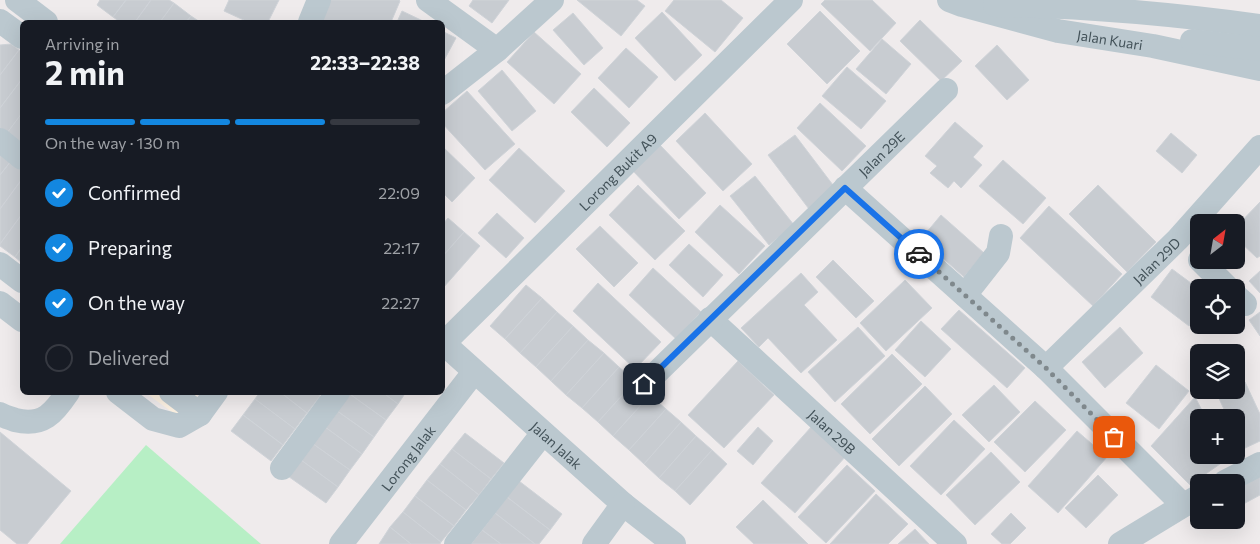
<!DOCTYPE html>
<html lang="en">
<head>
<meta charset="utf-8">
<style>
  body { margin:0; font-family:Commissioner,sans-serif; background:#20242c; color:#f1f3f6; height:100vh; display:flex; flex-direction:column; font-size:19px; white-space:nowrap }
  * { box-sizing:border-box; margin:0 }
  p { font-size:16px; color:#9ea1a6 }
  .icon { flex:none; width:28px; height:28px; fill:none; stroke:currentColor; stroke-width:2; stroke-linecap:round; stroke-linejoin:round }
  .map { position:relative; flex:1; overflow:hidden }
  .panel { position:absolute; left:20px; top:20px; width:425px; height:375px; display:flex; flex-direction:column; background:#171b24; border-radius:8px; box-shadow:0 5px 20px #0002 }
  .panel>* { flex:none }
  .needle { width:32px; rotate:31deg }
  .fabs { position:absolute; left:1190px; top:214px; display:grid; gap:10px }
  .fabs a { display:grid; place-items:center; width:55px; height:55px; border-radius:8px; background:#171b24; box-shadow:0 5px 20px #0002; font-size:25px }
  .pin { position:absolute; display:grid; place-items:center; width:42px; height:42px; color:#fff; margin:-21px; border-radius:10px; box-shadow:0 2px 8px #0006 }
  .courier { position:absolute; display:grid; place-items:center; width:50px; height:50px; margin:-25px; border:4px solid #1a73e8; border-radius:50%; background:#fff; color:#222; box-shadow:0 1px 6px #0007 }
  .summary em { font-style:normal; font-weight:700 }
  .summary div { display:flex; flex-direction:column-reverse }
  .summary { display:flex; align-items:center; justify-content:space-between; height:85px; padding:0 25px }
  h1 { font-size:32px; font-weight:700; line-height:38px }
  .bar { display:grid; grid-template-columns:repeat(4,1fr); gap:8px 5px; align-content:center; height:60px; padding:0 25px }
  .bar i { height:6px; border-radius:4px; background:#363941 }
  .bar .selected { background:#1387e0 }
  .bar p { grid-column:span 4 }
  ol { padding:0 25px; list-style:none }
  li { display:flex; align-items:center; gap:15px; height:55px }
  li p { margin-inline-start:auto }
  li .icon { padding:5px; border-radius:50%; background:#1387e0; color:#fff; stroke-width:4 }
  li:last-child { color:#9ea1a6 }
  li i { width:28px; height:28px; border:2px solid #363941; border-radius:50% }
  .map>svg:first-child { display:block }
</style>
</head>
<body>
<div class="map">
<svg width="1260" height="544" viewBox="0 0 1260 544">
  <rect width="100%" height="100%" fill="#efebec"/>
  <!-- commercial -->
  <path fill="#fcf1e2" d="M146,393H199L180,418Z"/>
  <!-- green -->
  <path fill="#b7efc5" d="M146,445L261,544H60Z"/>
  <!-- building -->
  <path fill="#c8ccd1" stroke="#cfd3d8" d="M100,0H126L113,17L97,5Z
    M126,0H151L135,22H120L113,17Z
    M151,0H169L174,3L160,22H135Z
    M229,0H279L268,22H248L224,11Z
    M330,0H399L400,1L391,22H320Z
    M473,0H509L492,23L469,6Z
    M577,0H637L645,6L621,36Z
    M674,0H721L743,18L715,52L665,11Z
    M825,0H872L896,23L870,51L821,4Z
    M174,3L191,16L186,22H160Z
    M402,11L425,22H397Z
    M820,11L860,51L827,84L787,44Z
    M662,12L702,55L675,81L635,38Z
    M573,13L603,48L584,65L553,30Z
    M191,16L200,22H186Z
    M920,20L962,61L941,81L900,41Z
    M442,31L456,38L442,64Z
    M534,32L581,74L554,104L507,62Z
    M882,39L911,64L886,94L856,69Z
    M11,44L19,50L0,75V45Z
    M997,45L1029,80L1007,100L975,66Z
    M626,48L658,77L629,108L598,78Z
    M19,50L22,52V79L0,108V75Z
    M847,67L886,101L861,129L822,96Z
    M502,70L536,111L512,131L478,91Z
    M22,79V113L4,137L0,133V108Z
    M594,88L630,123L607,147L571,112Z
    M467,91L515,144L485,170L442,123V113Z
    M820,103L866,146L842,171L797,128Z
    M22,113V146L4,137Z
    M705,113L752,164L723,191L676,141Z
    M955,122L983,146L973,157L982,165L961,188L954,181L948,188L930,173L937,166L925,156Z
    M1171,133L1197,155L1182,173L1156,151Z
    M795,135L836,189L809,209L768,155Z
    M660,145L706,193L679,219L633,171Z
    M442,146L475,178L452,202L442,192Z
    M519,148L565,191L535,223L489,180Z
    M0,153L11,161L0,175Z
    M1003,160L1046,198L1023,224L979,186Z
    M11,161L22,170V179L0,209V175Z
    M755,176L794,225L769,245L730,196Z
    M22,179V214L0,244V209Z
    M638,185L685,231L655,260L609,215Z
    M1098,185L1156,242L1127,272L1069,214Z
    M1260,202V256L1257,258L1236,238V227Z
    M720,205L765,246L739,274L695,232Z
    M1049,206L1122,274L1093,306L1020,238Z
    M497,213L524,238L506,258L478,233Z
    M22,214V247L15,257L0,246V244Z
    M941,215L984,253L964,277L921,239Z
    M448,218L464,232L442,257V225Z
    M600,226L638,263L614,287L576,249Z
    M464,232L480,246L443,288L442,257Z
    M689,244L723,275L703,297L669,265Z
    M22,247V263L15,257Z
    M833,260L874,301L856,318L816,277Z
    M653,268L701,312L676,339L629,295Z
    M1172,269L1199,289V313L1189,326L1151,297Z
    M1260,271V293L1249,281Z
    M801,273L818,292L804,305L837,340L801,373L768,338L759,347L741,328Z
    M905,280L932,308L886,351L860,323Z
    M598,283L661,342L635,369L573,311Z
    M526,285L542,298L505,339L490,326Z
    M542,298L557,312L520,353L505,339Z
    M959,310L1025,368L1007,388L941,329Z
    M557,312L573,326L536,367L520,353Z
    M1260,312V336L1249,320Z
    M921,321L951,349L925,377L895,350Z
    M573,326L588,340L551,381L536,367Z
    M858,327L885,356L835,402L808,372Z
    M1120,327L1143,353L1105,388L1082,362Z
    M588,340L604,353L566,395L551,381Z
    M604,353L619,367L582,408L566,395Z
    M892,354L922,384L870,434L841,404Z
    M738,361L774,395L724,448L688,415Z
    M1156,365L1189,391L1159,429L1126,403Z
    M619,367L635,381L598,422L582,408Z
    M635,381L650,395L613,436L598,422Z
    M1245,382L1260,414V441L1243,449L1236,436V418H1228L1217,394L1226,390H1236V385Z
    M994,385L1020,412L989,442L962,415Z
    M925,386L952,414L899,466L872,439Z
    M260,392H280L307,413L295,429L255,399Z
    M280,392H315L320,396L307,413Z
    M347,392H382L398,404L386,420Z
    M347,392L386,420L374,437L333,408Z
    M382,392H406L398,404Z
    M650,395L666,409L629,450L613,436Z
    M1195,397L1206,418H1199V455H1225L1227,459L1190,485L1151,446Z
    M255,399L295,429L283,445L243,415Z
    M1035,401L1066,430L1025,472L994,442Z
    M333,408L374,437L362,454L321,424Z
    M666,409L681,422L644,464L629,450Z
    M243,415L283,445L271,461L231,431Z
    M954,420L985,449L941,495L910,466Z
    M681,422L696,436L659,478L644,464Z
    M321,424L362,454L350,470L309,441Z
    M812,426L846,456L795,513L761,483Z
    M758,427L773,441L753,465L737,451Z
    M1077,431L1107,457L1058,513L1028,486Z
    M0,432L71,491L27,544H17L0,530Z
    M465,433L504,463L491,479L452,449Z
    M696,436L712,450L675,491L659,478Z
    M309,441L350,470L338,487L297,457Z
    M452,449L491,479L479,495L440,464Z
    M712,450L727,464L690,505L675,491Z
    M991,452L1020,482L975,525L946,495Z
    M297,457L338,487L326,503L285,474Z
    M440,464L479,495L466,510L427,480Z
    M847,465L875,491L826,543L798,517Z
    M1260,469V495L1236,508V482Z
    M1098,475L1118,495L1086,528L1065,508Z
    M427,480L466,510L454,526L415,496Z
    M519,481L562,514L550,530L507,497Z
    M876,494L908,524L888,544H830Z
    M415,496L454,526L441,542L403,512Z
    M507,497L550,530L539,544H535L495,513Z
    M763,500L808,544H754L736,527Z
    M403,512L441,542L440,544H411L390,527Z
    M495,513L535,544H501L482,530Z
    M1011,513L1026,528L1010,544H1002L991,534Z
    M390,527L411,544H379Z
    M915,529L929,544H898Z
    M482,530L501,544H471Z"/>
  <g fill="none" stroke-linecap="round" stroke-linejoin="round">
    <!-- minor -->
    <g stroke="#bbc8cf" stroke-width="24">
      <path d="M17,0L46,22"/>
      <path d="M428,0L497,50"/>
      <path id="s1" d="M949,0L962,5L1058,31L1153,46L1260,69"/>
      <path d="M995,5C1084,6 1172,14 1260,26"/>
      <path d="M0,21L22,37"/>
      <path d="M310,22L319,0"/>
      <path d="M1192,41L1260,49"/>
      <path d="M442,93L497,50L552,0"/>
      <path d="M0,140L22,158"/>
      <path d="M845,188L1046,368L1183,505"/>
      <path d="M1200,260L1228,288"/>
      <path d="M0,264L22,281"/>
      <path d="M965,295L998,253L1001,236"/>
      <path d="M1236,296L1245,304"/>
      <path d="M0,303L22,320"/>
      <path id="s2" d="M710,319L955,544"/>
      <path id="s3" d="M442,342L623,504L674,544"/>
      <path id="s4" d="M444,343L791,0"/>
      <path id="s5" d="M1046,368L1178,239L1260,147"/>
      <path id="s6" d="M645,384L946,90"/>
      <path d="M118,392L153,419L179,426L200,414L216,392"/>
      <path d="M171,392L200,414"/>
      <path d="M0,414C5,417 10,418 15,420C43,427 54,413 68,392"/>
      <path d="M282,468L338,392"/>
      <path d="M1225,482L1260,464"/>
      <path id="s7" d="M341,544L474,372"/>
      <path d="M456,544L543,433"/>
      <path d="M594,544L623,504"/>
      <path d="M1120,544L1199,496"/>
    </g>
  </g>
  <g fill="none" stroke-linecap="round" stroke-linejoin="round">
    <!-- done -->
    <path stroke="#7f888c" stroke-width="5" stroke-dasharray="0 9" d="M919,254L1046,368L1114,437"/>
    <!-- route -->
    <path stroke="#1a73e8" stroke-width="6" d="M644,384L845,188L919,254"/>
  </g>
  <g text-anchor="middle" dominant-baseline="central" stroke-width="4.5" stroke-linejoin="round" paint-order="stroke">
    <!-- street labels -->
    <g font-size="14" fill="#435259" stroke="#fff">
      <text stroke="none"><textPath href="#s1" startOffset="166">Jalan Kuari</textPath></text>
      <text stroke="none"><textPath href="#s6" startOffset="330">Jalan 29E</textPath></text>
      <text stroke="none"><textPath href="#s4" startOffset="244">Lorong Bukit A9</textPath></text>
      <text stroke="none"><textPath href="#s5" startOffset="154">Jalan 29D</textPath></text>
      <text stroke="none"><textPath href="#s2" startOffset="166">Jalan 29B</textPath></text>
      <text stroke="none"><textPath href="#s3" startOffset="154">Jalan Jalak</textPath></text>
      <text stroke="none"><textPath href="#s7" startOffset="109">Lorong Jalak</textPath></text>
    </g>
  </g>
</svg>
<div class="fabs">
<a><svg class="needle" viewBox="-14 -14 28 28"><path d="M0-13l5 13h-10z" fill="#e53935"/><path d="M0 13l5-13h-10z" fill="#9ea1a6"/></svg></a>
<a><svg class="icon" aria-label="locate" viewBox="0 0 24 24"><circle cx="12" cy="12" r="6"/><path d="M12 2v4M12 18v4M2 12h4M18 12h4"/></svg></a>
<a><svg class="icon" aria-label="layers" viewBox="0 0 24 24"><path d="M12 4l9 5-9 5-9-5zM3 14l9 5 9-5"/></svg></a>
<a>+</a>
<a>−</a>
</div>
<div class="pin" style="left:1114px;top:437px;background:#ea580c"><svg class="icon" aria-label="bag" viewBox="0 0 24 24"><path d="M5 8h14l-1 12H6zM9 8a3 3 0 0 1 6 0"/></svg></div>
<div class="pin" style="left:644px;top:384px;background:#1f2937"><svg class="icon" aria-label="home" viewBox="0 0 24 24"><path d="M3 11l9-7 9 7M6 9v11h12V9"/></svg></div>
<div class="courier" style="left:919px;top:254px"><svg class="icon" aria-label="car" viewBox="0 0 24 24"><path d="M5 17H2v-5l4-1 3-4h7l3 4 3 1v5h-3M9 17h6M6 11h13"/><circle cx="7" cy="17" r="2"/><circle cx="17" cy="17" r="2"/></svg></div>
<section class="panel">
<div class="summary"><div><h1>2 min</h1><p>Arriving in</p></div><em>22:33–22:38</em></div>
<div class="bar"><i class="selected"></i><i class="selected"></i><i class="selected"></i><i></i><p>On the way · 130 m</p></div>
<ol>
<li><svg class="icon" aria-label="check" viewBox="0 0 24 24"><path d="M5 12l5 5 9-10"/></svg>Confirmed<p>22:09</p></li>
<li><svg class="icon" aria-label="check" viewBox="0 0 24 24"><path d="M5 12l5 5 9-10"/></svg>Preparing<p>22:17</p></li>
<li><svg class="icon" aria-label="check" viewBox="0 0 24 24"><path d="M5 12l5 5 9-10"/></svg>On the way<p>22:27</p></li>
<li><i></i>Delivered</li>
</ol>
</section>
</div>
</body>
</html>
